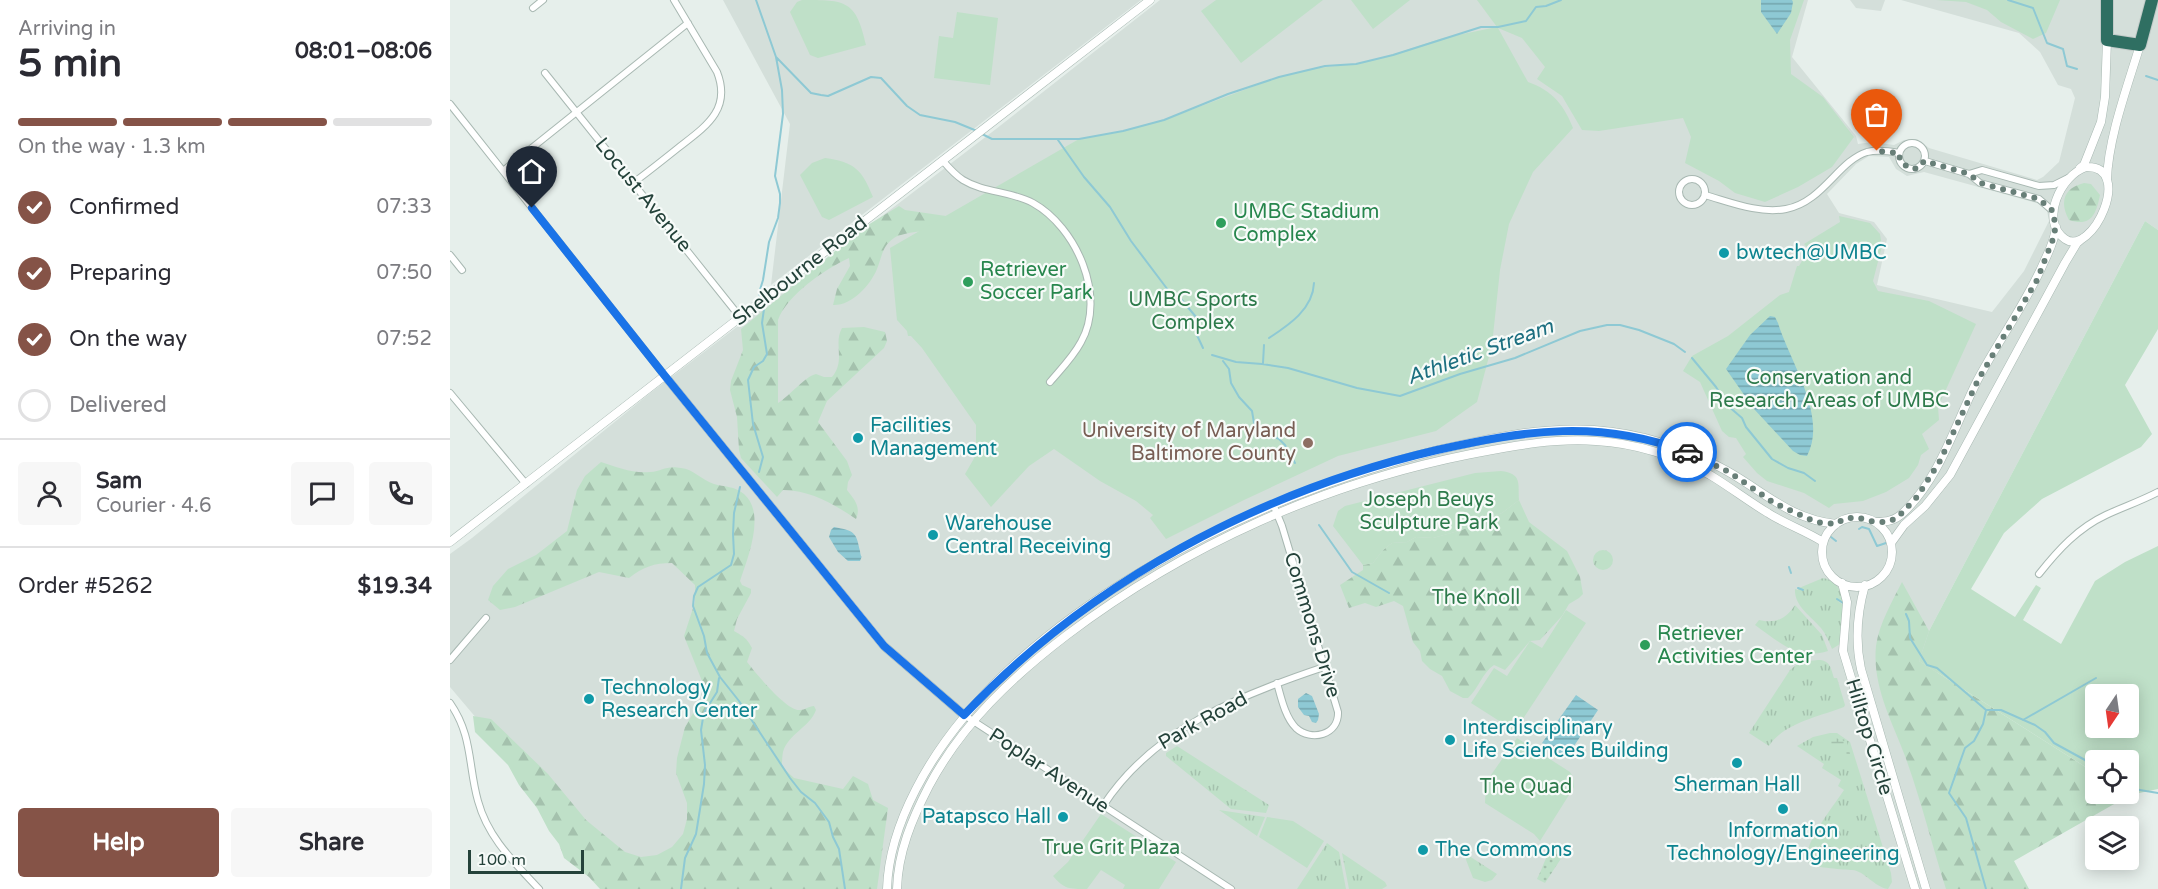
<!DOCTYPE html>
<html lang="en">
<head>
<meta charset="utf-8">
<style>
  body { margin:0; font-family:"Varela Round",sans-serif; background:#f7f7f7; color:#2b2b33; height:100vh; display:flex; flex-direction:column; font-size:22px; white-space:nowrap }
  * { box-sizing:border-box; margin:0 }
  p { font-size:20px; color:#7c7c81 }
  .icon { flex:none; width:33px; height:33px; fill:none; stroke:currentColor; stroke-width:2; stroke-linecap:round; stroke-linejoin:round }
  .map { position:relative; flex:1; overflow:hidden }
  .details { display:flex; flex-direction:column; background:#fff; width:450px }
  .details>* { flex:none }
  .needle { width:39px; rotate:193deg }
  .buttons { position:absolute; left:1635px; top:684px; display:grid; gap:12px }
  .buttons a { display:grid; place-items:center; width:54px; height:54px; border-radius:6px; background:#fff; box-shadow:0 3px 15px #0003; font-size:30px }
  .scale { position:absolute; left:18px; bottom:15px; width:116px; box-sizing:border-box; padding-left:6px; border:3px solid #24423a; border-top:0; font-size:16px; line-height:21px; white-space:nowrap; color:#24423a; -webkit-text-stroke:4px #f7fbf9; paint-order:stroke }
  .pin { position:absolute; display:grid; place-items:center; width:51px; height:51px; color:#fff; margin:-62px -26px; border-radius:50% 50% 50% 0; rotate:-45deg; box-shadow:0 0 6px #0007 }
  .pin .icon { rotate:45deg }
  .courier { position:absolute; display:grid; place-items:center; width:60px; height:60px; margin:-30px; border:4px solid #1a73e8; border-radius:50%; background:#fff; color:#222; box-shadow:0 2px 8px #0007 }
  .head em { font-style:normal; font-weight:700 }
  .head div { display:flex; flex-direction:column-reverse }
  .head { display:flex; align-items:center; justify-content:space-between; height:102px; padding:0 18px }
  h1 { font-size:39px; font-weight:700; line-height:45px }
  .bar { display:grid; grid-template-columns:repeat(4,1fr); gap:9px 6px; align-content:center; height:72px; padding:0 18px }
  .bar i { height:8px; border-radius:4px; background:#e1e1e2 }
  .bar .on { background:#855347 }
  .bar p { grid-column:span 4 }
  .line { display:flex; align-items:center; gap:15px; padding:0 18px; border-top:2px solid #e1e1e2 }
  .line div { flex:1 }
  .round { display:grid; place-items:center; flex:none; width:63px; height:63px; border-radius:6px; background:#f7f7f7 }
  ol { padding:0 18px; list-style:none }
  li { display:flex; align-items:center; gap:18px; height:66px }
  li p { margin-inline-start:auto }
  li .icon { padding:6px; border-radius:50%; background:#855347; color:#fff; stroke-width:4 }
  li:last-child { color:#7c7c81 }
  li i { width:33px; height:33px; border:3px solid #e1e1e2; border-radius:50% }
  .button { display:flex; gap:12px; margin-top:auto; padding:12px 18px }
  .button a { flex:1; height:69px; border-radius:6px; background:#855347; color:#fff; font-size:24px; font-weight:700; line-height:69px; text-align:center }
  .button a+a { background:#f7f7f7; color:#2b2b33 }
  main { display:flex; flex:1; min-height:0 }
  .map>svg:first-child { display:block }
</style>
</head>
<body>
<main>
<section class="details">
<div class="head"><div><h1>5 min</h1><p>Arriving in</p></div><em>08:01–08:06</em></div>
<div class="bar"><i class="on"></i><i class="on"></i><i class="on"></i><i></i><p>On the way · 1.3 km</p></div>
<ol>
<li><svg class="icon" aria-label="check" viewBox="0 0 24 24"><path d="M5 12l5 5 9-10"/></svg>Confirmed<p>07:33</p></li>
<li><svg class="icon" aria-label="check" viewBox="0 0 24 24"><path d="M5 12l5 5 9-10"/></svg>Preparing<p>07:50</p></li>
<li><svg class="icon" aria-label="check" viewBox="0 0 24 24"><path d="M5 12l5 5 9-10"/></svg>On the way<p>07:52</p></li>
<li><i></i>Delivered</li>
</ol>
<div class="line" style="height:108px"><a class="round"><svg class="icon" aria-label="person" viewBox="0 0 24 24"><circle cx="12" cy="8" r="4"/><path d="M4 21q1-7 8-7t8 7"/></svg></a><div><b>Sam</b><p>Courier · 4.6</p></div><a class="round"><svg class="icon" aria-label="chat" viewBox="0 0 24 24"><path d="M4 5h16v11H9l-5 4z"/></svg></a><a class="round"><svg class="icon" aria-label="phone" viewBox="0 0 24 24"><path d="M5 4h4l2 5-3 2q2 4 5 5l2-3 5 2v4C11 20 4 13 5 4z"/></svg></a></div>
<div class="line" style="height:78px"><div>Order #5262</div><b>$19.34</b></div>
<div class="button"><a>Help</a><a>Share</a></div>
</section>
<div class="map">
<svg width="1708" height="889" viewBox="0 0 1708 889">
  <defs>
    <pattern id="grass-tufts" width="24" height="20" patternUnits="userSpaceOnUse" patternTransform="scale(1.5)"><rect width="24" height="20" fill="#bfe0c8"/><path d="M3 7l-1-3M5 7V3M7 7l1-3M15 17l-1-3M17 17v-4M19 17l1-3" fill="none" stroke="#a4c1ad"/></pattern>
    <pattern id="forest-firs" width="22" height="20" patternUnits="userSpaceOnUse" patternTransform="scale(1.5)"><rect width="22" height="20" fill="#bfe0c8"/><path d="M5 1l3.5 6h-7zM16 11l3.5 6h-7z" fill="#a4c1ad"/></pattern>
    <pattern id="wetland-marsh" width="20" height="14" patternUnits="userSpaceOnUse" patternTransform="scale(1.5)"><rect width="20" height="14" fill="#bfe0c8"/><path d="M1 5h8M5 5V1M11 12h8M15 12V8" fill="none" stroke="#a4c1ad"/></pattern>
    <pattern id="garden-dots" width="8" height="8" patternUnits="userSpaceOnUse" patternTransform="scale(1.5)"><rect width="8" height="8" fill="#bfe0c8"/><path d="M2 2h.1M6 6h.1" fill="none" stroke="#a4c1ad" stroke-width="1.8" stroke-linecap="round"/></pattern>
    <pattern id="water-rules" width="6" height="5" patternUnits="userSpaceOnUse" patternTransform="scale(1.5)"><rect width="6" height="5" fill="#8ec9d4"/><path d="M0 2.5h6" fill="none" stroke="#74a5ad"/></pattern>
  </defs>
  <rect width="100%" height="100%" fill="#e6efeb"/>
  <!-- built -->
  <path fill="#d4dfda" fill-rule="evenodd" d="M273,0H691L321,285L340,124Z
    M710,0H1358L1342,57L1406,136L1408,144L1422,142L1444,145L1454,140L1467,139L1479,148L1587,180L1593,177L1609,162L1625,98L1621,89L1608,85L1590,52L1569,33L1451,0H1708V230L1695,221L1479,631L1530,889H158L44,739L0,687V554L22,538L199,394L546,129ZM1419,156L1439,157L1446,169L1457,176L1474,172L1590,204L1597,211L1599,221L1574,271L1542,312L1427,285L1437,239L1424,222L1389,213L1377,194L1406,164Z
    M1400,0H1435L1431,11L1406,8Z"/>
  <!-- grass -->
  <path fill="url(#grass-tufts)" d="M1143 560a10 10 0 1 1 20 0a10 10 0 1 1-20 0Z
    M1373,578C1385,580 1392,590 1393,602L1388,601L1393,605L1391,640L1390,644L1382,649C1379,642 1376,634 1371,628C1361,616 1344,606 1345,589L1348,590L1349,588Z
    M1345,605L1372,635L1378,651C1348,661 1329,642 1305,625L1309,620C1325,624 1336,619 1345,605Z
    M1269,650L1274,653L1265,666L1259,663L1257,659L1262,652Z
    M1368,660C1380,660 1381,668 1384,678H1387L1395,705L1394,707C1368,717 1334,723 1319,746L1299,733L1340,670L1350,662Z
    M1380,733H1387L1400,742L1441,873L1442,882L1438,889C1424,887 1415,871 1402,870C1396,870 1364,867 1361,865C1344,854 1386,803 1394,790L1388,786L1391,780L1372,768L1374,764L1347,746L1363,737Z
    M727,746L819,805L816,813L781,809L716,756V753Z
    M769,810L815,817L807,836Z
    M877,843L889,852L896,889H847Z
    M1013,852L1047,874L1042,880L1035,882L1023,878Z
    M892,853L935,882L937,886L932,889H899Z"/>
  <!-- forest -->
  <path fill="url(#forest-firs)" d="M1634,183L1641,184L1650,195C1646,215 1641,227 1619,220C1609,202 1614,188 1634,183Z
    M449,206L455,210L496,216L531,231C510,231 460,228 444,238C432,246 432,257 427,269C420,286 401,306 383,305L387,289L400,266L399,258C375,269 337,295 328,320V403C341,395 354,377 366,374L374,377H382C396,360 383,344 392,328L414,327L435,332L437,341L434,348L377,401L368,422L397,461L402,475L398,482L397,490C405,500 411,507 406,519C382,503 362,491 333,490L327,497L291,458L289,450L287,417L280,390L281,381L293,350L291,329L413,228Z
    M151,462C167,467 183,474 200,472C213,471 216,465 231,468C243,469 252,480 264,484C274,487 285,486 294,494C316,513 298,557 290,581L292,585L301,589V593L287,619L284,631C294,637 296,637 302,648L297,662C305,672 337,712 350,710C355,710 359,706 364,706L366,710C360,727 338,734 333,752C332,757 332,763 332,767L344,778L393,789L403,776L418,784L423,800L438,808L427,889H150L139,877L114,858L109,844L99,831L87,808L69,785L58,765L25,732L23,716L41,719L98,774L136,820L175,852L191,857L207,855L222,847L233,834L237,819V803L226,773L227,758L235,727L252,698V681L234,636L245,602V585L222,563C204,563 193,567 179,578L149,572L65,607L50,610L38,600L43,586L58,569L86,555L117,531L127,490L135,476Z
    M1069,500L1079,522L1117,551L1130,577L1133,594L1129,598L1119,604L1112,616L1090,640L1080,641L1055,670L1044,665C1032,673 1029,688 1018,698H1013L1000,691L992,676L980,669L972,661L970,651L963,642L953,606L944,601L926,607L915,603L899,608L890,585L913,570V565L923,563L933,550L942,543L957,542L966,537L983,538L1012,530L1036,518L1052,513Z
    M1452,582L1479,631L1469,661L1645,773L1646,794L1680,795L1564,861L1579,889H1496C1482,845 1471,800 1455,756C1442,721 1422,686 1426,646C1429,624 1442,602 1452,582Z"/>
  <!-- wetland -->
  <path fill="url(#wetland-marsh)" d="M1380,736L1397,742L1401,758L1399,761L1394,760L1388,750L1370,745L1369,741Z"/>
  <!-- park -->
  <path fill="#bfe0c8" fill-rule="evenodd" d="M352,0C396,0 406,0 416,45L368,58L360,55L340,12L347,2Z
    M766,0H873L791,63L751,11Z
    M901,0H960L923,29Z
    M1027,0H1354L1340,40L1341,74L1373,97L1404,137L1382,167L1348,187L1315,202L1285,193L1269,181L1235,163L1241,137L1233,118L1149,131L1132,130L1112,96L1087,79L1095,67L1072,38L1048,28L1078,82C1103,91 1114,105 1123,128L1083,172L1059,224L1050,270L1042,345L1027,402L986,431L888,456L794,500L716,539L700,518L703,515L686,501L650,481L604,449L579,466L541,507L515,474L526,455V425L472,348L461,336H458L457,331L447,320L440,248L629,139L672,131L714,120L829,77L868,68L906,64L938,56L993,38L1047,27Z
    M1486,0H1610L1596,33L1583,39L1551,22L1537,10L1516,2Z
    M507,12L548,18L540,85L484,78L489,36L503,38Z
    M375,158C405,162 412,170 423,197L379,220L372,217L350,175L362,163Z
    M1389,216L1420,223L1430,234L1432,246L1423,281L1428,291L1479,301L1526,324L1488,407L1489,420L1472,434L1479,449L1471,455L1468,465L1459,478L1436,492L1413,501L1384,504L1379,508L1354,493L1317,481L1307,473L1293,457L1296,454L1286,438L1279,437L1272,431L1250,382L1233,371L1242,356L1278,336L1330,295L1339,292L1347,266H1349L1359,249L1354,244L1390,222Z
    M1695,221L1708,230V329L1675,385L1702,434L1691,447L1592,499L1554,533L1521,589L1565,617L1586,585L1591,588L1573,620L1611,644L1645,581L1675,562L1708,546V789L1680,795L1678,794V760H1646L1645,773L1469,661L1479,631ZM1646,694H1678V728H1646Z
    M1051,471C1072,474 1068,482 1069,500L1052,513L1036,518L1012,530L983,538L966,537L957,542L942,543L933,550L923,563L913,565L883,526L888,511L895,506L1025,473Z
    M1116,610L1136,623L1065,731L1021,703L1044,668L1057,676L1080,641L1092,648Z
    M1067,738L1120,772L1123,777L1124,787L1090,841L1084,834L1035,803L1036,782Z
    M651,814L726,862L709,889H673L675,885L651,870L637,889C619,889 614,889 603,876L618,862Z
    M817,817L843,821L874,841L857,868L809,837Z"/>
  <!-- garden -->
  <path fill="url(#garden-dots)" d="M1107,844L1118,848L1095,883L1087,879C1095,864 1094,856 1107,844Z"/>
  <!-- water -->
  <path fill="url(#water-rules)" d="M1311,0H1342L1343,2L1341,13L1327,34L1311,12Z
    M1320,316L1325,317L1328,323C1340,362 1378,416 1357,456L1350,455L1343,451L1304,409L1276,369L1300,335Z
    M384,527C405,531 406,532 410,551C411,560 413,553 410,561H398L388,552L379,537L381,530Z
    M856,693L862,696L869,714L868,720L866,723L862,722L859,716L854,715L848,707V699Z
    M1126,695L1148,710L1116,758L1092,743Z"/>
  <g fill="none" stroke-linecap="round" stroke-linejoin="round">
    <!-- stream -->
    <path stroke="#8ec9d4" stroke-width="2" d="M306,0L326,57L332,90L333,114L325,176L330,194V203L328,218L319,242L313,280L309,293L314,309L312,323L317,354L313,361L304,367L298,380L303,424L313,457L309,472
      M1558,0L1583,8L1597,43L1613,49L1617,66L1627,69
      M326,57L361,93L371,95L378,96L421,77L431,78L457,106L470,115L505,122L527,131
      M1696,76L1708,80
      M532,134L542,139H629L673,131L714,120L778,94L829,77L875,66L906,64L943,55L1031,27H1048L1076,21L1086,7L1096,6L1111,0
      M608,140L634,177L660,207L681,241L718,290L731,299L746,317V333L753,348
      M819,338C839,325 863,309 864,283
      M762,355L786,362L812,364L838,368L907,388L950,396L1010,374L1065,358L1130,331L1157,325H1170L1189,330L1224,344L1235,352
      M1242,358L1266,387L1277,405L1292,418L1296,427L1322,459L1338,468L1354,473L1365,481
      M773,361L779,369L781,383L789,397L802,411L804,423L810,430L829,439L835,445L845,463
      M813,363L814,345
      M290,487L284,513L283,534L284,554L281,565L248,587L244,596L243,606L254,636L257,653L270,677L289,701L340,778L351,792L365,803L379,822L383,837L389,849L395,889
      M869,525L902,572L939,593
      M1409,529L1412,527L1419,529L1427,546L1436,543
      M1381,537L1386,541
      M1339,567L1341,573
      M1348,588L1353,590
      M1387,599L1393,603
      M1456,614L1459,621L1460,638L1477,665L1487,668L1536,710H1551L1585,725L1595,732L1604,743L1635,760L1646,772
      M1573,720L1646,678
      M1678,788L1708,793
      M231,889L235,858L246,834L254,784L255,765L251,730L253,718L255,711L267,692L269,678
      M1536,889L1516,818L1499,793L1515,748L1524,741L1533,724L1536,710"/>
    <!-- minor casing -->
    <g stroke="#a8b8b2" stroke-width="8">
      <path id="minor" d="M83,8L93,0
        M95,73L290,317
        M0,104L215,376
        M1449 156a13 13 0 1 1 26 0a13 13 0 1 1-26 0Z
        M493,161C499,168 505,175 513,180C534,193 561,191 583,203C626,227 657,296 631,342C623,357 611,369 600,382
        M1475,161L1519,174L1530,183L1589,199L1604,212
        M53,171L238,23
        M1519,174L1532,170L1589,186L1604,185L1618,178
        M1229 192a13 13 0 1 1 26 0a13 13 0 1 1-26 0Z
        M183,183C198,172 213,160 228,148C255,127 282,110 267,72L224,0
        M1255,195C1280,202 1309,214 1336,209C1373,202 1388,161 1417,152C1428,149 1439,151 1449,153
        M0,255L12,270
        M0,393L76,484
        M823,504L832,526L888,712C889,735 861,742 846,728C835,717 831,697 827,683
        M1589,574C1608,550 1628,528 1656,515C1673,507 1691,501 1708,492
        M0,660L36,618
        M0,703C23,736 18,766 28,801C38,838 64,862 89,889
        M514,715L781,889
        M653,806C703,729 790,695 874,667"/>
    </g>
    <!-- tertiary casing -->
    <g stroke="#a8b8b2" stroke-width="9">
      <path id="tertiary" d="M1636,167C1685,165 1642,258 1615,239C1589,221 1611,175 1636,167Z
        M1630,168L1634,165L1651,122L1655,97L1657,40
        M1657,180C1658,138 1678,85 1690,45
        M215,376L434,646L514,715
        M1372 552a35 35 0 1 1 70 0a35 35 0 1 1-70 0Z
        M1425,522C1436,522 1445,521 1454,512C1490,477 1505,425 1527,381C1548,341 1576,304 1594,262C1599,251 1605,240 1606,227
        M0,542L700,0
        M1441,543L1454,525L1475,506L1500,475L1615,263L1627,243L1633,238
        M1392,583L1397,602L1393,651L1465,889
        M1415,585C1407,613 1405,641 1411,669L1476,889
        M437,889C438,853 450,820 466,789C555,616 805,494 988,450C1039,438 1091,427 1144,430C1190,433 1237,448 1277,471C1316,493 1340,519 1386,524
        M447,889C448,852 462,819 479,786C512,724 562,677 617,635C736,545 875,483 1021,454C1063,446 1103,438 1146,441C1185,443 1226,456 1260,475C1280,487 1298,501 1318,513C1335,524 1356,531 1373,542"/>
    </g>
    <!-- motorway casing -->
    <g stroke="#c2cac8" stroke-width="14">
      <path id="motorway" d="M1657,0V40L1690,45L1702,0"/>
    </g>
    <!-- minor -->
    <use href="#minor" stroke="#fff" stroke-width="6"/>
    <!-- tertiary -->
    <use href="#tertiary" stroke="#fff" stroke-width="8"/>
    <!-- motorway -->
    <use href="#motorway" stroke="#2f6f62" stroke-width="12"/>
  </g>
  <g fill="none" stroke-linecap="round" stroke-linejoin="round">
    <!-- done -->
    <path stroke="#687f78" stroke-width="6" stroke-dasharray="0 10.8" d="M1237,452L1279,472L1324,503L1366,522L1386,524L1394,519L1406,517L1425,522H1437L1447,518L1467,497L1490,461L1528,380L1587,280L1605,234L1604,212L1589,199L1530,183L1519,174L1474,161L1469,168L1460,169L1450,161L1449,153L1427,151"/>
    <!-- route -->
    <path stroke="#1a73e8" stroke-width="8" d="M82,208L215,376L434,646L514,715C639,582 810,491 987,450C1077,430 1149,419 1237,452"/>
  </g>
  <!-- markers -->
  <g fill="#2e9e5b" stroke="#f7fbf9" stroke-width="2">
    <circle cx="771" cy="223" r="6"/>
    <circle cx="518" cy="282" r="6"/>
    <circle cx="1195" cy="645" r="6"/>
  </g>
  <g fill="#0f9aa8" stroke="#f7fbf9" stroke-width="2">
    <circle cx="1274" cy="253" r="6"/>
    <circle cx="408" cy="438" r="6"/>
    <circle cx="483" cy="535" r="6"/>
    <circle cx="139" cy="699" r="6"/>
    <circle cx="1000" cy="740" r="6"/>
    <circle cx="1287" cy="763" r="6"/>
    <circle cx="1333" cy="809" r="6"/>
    <circle cx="613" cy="817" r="6"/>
    <circle cx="973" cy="850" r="6"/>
  </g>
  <circle fill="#8d6e63" stroke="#f7fbf9" stroke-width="2" cx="858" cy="443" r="6"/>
  <g text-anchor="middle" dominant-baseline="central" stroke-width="4.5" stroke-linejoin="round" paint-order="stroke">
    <!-- street labels -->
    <g font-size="20" fill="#24423a" stroke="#f7fbf9">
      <text transform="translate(193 195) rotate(51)">Locust Avenue</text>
      <text transform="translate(350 271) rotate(-38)">Shelbourne Road</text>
      <text transform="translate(862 625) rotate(73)">Commons Drive</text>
      <text transform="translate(753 721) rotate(-29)">Park Road</text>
      <text transform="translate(1419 737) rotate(73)">Hilltop Circle</text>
      <text transform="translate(599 771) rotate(33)">Poplar Avenue</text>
    </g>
    <!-- leisure labels -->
    <g font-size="20" fill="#27864d" stroke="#f7fbf9" text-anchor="start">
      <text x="783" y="212">UMBC Stadium<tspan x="783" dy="23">Complex</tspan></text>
      <text x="530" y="270">Retriever<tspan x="530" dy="23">Soccer Park</tspan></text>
      <text x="1207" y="634">Retriever<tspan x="1207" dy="23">Activities Center</tspan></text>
    </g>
    <!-- culture labels -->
    <g font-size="20" fill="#0d838f" stroke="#f7fbf9" text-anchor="start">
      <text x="1286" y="253">bwtech@UMBC</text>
      <text x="420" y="426">Facilities<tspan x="420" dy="23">Management</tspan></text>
      <text x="495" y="524">Warehouse<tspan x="495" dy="23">Central Receiving</tspan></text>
      <text x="151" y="688">Technology<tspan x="151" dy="23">Research Center</tspan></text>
      <text x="1012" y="728">Interdisciplinary<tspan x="1012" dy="23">Life Sciences Building</tspan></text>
      <text x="1287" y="785" text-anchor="middle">Sherman Hall</text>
      <text x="601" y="817" text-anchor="end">Patapsco Hall</text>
      <text x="1333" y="831" text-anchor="middle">Information<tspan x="1333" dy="23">Technology/Engineering</tspan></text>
      <text x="985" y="850">The Commons</text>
    </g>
    <!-- park labels -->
    <g font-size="20" fill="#2d7a4b" stroke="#f7fbf9">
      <text x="743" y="300">UMBC Sports<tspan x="743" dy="23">Complex</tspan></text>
      <text x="1379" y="378">Conservation and<tspan x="1379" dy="23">Research Areas of UMBC</tspan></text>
      <text x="979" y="500">Joseph Beuys<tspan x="979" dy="23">Sculpture Park</tspan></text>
      <text x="1026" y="598">The Knoll</text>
      <text x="1076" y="787">The Quad</text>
      <text x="661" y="848">True Grit Plaza</text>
    </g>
    <!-- education labels -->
    <g font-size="20" fill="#785e54" stroke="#f7fbf9" text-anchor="end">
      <text x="846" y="431">University of Maryland<tspan x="846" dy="23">Baltimore County</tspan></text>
    </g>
    <!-- water labels -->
    <g font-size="21" font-style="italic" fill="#1c6f80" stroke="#f7fbf9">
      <text transform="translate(1030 352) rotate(-20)">Athletic Stream</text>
    </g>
  </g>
</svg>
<div class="buttons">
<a><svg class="needle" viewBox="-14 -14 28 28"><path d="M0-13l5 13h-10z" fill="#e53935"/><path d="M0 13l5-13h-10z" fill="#7c7c81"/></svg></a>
<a><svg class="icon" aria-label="locate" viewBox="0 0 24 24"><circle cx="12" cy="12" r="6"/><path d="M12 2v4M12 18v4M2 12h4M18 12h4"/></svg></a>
<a><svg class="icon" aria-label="layers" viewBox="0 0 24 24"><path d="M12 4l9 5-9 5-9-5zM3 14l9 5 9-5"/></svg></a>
</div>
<div class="scale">100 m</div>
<div class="pin" style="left:1427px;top:151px;background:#ea580c"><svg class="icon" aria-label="bag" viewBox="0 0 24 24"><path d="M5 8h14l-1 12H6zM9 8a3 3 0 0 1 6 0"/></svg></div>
<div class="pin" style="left:82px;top:208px;background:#1f2937"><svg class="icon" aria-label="home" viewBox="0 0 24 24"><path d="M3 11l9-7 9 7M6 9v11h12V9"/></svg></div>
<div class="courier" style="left:1237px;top:452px"><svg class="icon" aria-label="car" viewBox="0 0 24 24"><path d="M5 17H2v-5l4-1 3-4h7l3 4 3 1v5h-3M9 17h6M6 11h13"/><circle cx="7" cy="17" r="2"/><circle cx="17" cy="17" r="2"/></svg></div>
</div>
</main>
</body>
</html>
